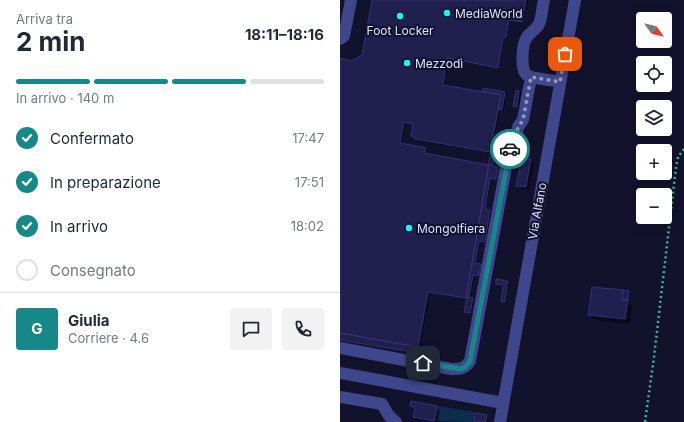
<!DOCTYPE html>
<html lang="it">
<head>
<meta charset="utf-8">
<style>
  body { margin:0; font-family:Inter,sans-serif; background:#f2f2f3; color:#1f2937; height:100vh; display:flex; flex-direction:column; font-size:15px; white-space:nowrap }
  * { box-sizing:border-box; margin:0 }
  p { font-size:13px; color:#747a83 }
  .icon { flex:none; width:22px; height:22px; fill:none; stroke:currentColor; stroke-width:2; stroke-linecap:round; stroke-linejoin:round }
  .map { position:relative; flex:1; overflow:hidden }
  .sheet { display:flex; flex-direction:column; background:#fff; width:340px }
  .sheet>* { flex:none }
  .needle { width:26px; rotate:124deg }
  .buttons { position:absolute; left:296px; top:12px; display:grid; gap:8px }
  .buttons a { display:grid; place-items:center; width:36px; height:36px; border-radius:4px; background:#fff; box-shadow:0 2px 10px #0003; font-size:20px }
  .pin { position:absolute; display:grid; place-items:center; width:34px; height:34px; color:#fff; margin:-17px; border-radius:8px; box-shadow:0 2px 6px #0006 }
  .courier { position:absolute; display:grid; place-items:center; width:40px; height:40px; margin:-20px; border:3px solid #17888a; border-radius:50%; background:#fff; color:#222; box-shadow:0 1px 5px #0007 }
  .head em { font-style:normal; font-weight:700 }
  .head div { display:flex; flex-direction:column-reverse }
  .head { display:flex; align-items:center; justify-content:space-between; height:68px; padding:0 16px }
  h1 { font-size:26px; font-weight:700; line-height:30px }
  .bar { display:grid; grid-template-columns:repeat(4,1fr); gap:6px 4px; align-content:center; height:48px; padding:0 16px }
  .bar i { height:5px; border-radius:3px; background:#e0e1e3 }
  .bar .active { background:#17888a }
  .bar p { grid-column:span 4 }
  .line { display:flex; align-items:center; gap:10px; padding:0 16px; border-top:1px solid #e0e1e3 }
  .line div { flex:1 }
  .round { display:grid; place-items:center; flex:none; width:42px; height:42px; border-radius:4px; background:#f2f2f3 }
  ol { padding:0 16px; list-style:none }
  li { display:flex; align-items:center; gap:12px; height:44px }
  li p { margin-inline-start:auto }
  li .icon { padding:4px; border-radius:50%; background:#17888a; color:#fff; stroke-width:4 }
  li:last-child { color:#747a83 }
  li i { width:22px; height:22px; border:2px solid #e0e1e3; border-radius:50% }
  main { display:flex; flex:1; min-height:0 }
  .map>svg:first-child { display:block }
</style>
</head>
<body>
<main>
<section class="sheet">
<div class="head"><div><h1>2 min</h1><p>Arriva tra</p></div><em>18:11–18:16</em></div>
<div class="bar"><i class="active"></i><i class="active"></i><i class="active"></i><i></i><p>In arrivo · 140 m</p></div>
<ol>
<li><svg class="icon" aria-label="check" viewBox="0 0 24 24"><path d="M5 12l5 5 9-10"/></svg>Confermato<p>17:47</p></li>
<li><svg class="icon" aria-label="check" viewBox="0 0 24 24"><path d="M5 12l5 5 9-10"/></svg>In preparazione<p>17:51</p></li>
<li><svg class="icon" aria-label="check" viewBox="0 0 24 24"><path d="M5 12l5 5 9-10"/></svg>In arrivo<p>18:02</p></li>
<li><i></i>Consegnato</li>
</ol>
<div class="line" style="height:72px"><b class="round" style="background:#17888a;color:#fff">G</b><div><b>Giulia</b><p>Corriere · 4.6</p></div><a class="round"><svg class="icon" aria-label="chat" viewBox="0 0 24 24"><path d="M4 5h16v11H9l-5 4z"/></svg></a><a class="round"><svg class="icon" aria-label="phone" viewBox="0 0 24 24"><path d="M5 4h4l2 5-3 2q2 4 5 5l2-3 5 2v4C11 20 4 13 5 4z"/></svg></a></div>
</section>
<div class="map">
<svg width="344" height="422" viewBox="0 0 344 422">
  <rect width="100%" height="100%" fill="#13122d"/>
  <!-- water -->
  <path fill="#0c2d4c" d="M97,406L135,412L133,422L94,421Z"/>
  <!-- shadow -->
  <path fill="#0007" fill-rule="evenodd" d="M33,0H188L183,23L170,21L167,38L164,40L159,69L109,59L104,86L143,93L144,89L164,93L166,94L164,111L160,110L152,151L156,154L153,167L159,170L157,180L151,179L146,210L152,213L146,243L140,242L136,265L142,267L140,277L134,276L131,298L134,300L131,314L125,311L128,298L90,293L79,354L0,340V60L12,62L23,55ZM66,123L74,125L73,136L76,138L77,141L151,153L150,166L86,155L87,150L85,149L62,144Z
    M177,91L181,93L178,108L174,106Z
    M191,160L194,164L189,190L181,189L177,185Z
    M167,282L169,284L168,286H164L168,289L166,303L162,301L164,286L157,283Z
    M288,292L290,293L289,303L292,307L290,324L255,320L249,314Z
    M71,406L96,407L100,410L98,422L78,420L74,417L76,410Z"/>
  <!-- building -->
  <path fill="#211f4e" stroke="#343179" d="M32,0H186L182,22L169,20L166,37L163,39L158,68L107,58L103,85L161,95L150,152L75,139V137L71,136L73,124L64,122L60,143L86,148L84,153L149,165L126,298L88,292L78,347L0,333V58L12,61L22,55Z
    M143,88L165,92L162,110L158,109L161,95L142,91Z
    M176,90L179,91L177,107L173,106Z
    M151,150L155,151L152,166L158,167L156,179L150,178L145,209L150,210L145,242L139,241L135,263L141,264L139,276L133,275L129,297L126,298Z
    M182,158L191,159L186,187L176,186Z
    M156,279L168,281L167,285L156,284Z
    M163,286L167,287L165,302H161Z
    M252,287L283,290L282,300H288L285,319L248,315Z
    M283,290L289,291L288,300H282Z
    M127,297L133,298L130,313L124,312Z
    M0,333L78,347V353L0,340Z
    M71,401L97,406L94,421L73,417L75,408L70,406Z
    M135,413L147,415L145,422H134Z"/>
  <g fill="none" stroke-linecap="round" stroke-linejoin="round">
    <!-- path -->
    <path stroke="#33bea0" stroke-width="2.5" stroke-dasharray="2 3" stroke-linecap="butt" d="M305,422L314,357L336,167L338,157L344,149"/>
    <!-- minor -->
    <path stroke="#3e478b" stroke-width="12" d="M204,0C202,8 202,17 199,24C196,30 190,32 187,37C182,43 180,71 187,75C193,79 212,80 220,82
      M0,39L4,36L11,0
      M0,348L111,369C120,369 125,369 130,361L170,146L176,137L178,127L183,120L191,77
      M0,373L163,403
      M0,397L42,404L49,416L56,422
      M160,422L235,0"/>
  </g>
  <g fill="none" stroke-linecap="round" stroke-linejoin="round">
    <!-- done -->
    <path stroke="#9898b5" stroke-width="4" stroke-dasharray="0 7.2" d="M170,149L176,136L178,127L183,120L191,77L220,82L225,54"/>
    <!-- route -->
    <path stroke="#17888a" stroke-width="5" d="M83,363L121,369L126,366L130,361L170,149"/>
  </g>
  <!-- markers -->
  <g fill="#0efbef" stroke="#13122d" stroke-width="1.5">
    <circle cx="107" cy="13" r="4"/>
    <circle cx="60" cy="16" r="4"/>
    <circle cx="67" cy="63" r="4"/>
    <circle cx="69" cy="228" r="4"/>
  </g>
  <g text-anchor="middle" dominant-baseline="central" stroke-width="4" stroke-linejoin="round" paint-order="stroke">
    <!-- poi labels -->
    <g font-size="12" fill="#dfe0fe" stroke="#13122d" text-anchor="start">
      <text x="115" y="13">MediaWorld</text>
      <text x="60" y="30" text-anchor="middle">Foot Locker</text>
      <text x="75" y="63">Mezzodì</text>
      <text x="77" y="228">Mongolfiera</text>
    </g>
    <!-- street labels -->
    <g font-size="12" fill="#dfe0fe" stroke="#13122d">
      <text transform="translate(197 211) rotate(-80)">Via Alfano</text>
    </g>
  </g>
</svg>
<div class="buttons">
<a><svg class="needle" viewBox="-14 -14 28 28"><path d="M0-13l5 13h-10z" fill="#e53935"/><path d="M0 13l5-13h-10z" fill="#747a83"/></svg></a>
<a><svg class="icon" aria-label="locate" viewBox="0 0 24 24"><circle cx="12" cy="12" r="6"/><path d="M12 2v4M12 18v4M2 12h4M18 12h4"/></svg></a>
<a><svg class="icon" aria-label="layers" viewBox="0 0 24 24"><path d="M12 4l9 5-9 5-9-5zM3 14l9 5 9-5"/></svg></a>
<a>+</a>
<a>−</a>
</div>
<div class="pin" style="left:225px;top:54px;background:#ea580c"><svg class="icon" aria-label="bag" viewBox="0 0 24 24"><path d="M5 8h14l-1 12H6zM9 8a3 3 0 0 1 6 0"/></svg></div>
<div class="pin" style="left:83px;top:363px;background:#1f2937"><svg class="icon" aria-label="home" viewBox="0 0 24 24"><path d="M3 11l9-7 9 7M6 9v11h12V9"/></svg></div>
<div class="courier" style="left:170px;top:149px"><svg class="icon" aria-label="car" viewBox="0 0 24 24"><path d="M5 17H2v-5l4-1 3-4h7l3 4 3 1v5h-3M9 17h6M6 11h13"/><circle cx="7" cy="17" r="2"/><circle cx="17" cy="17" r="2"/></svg></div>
</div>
</main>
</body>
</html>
